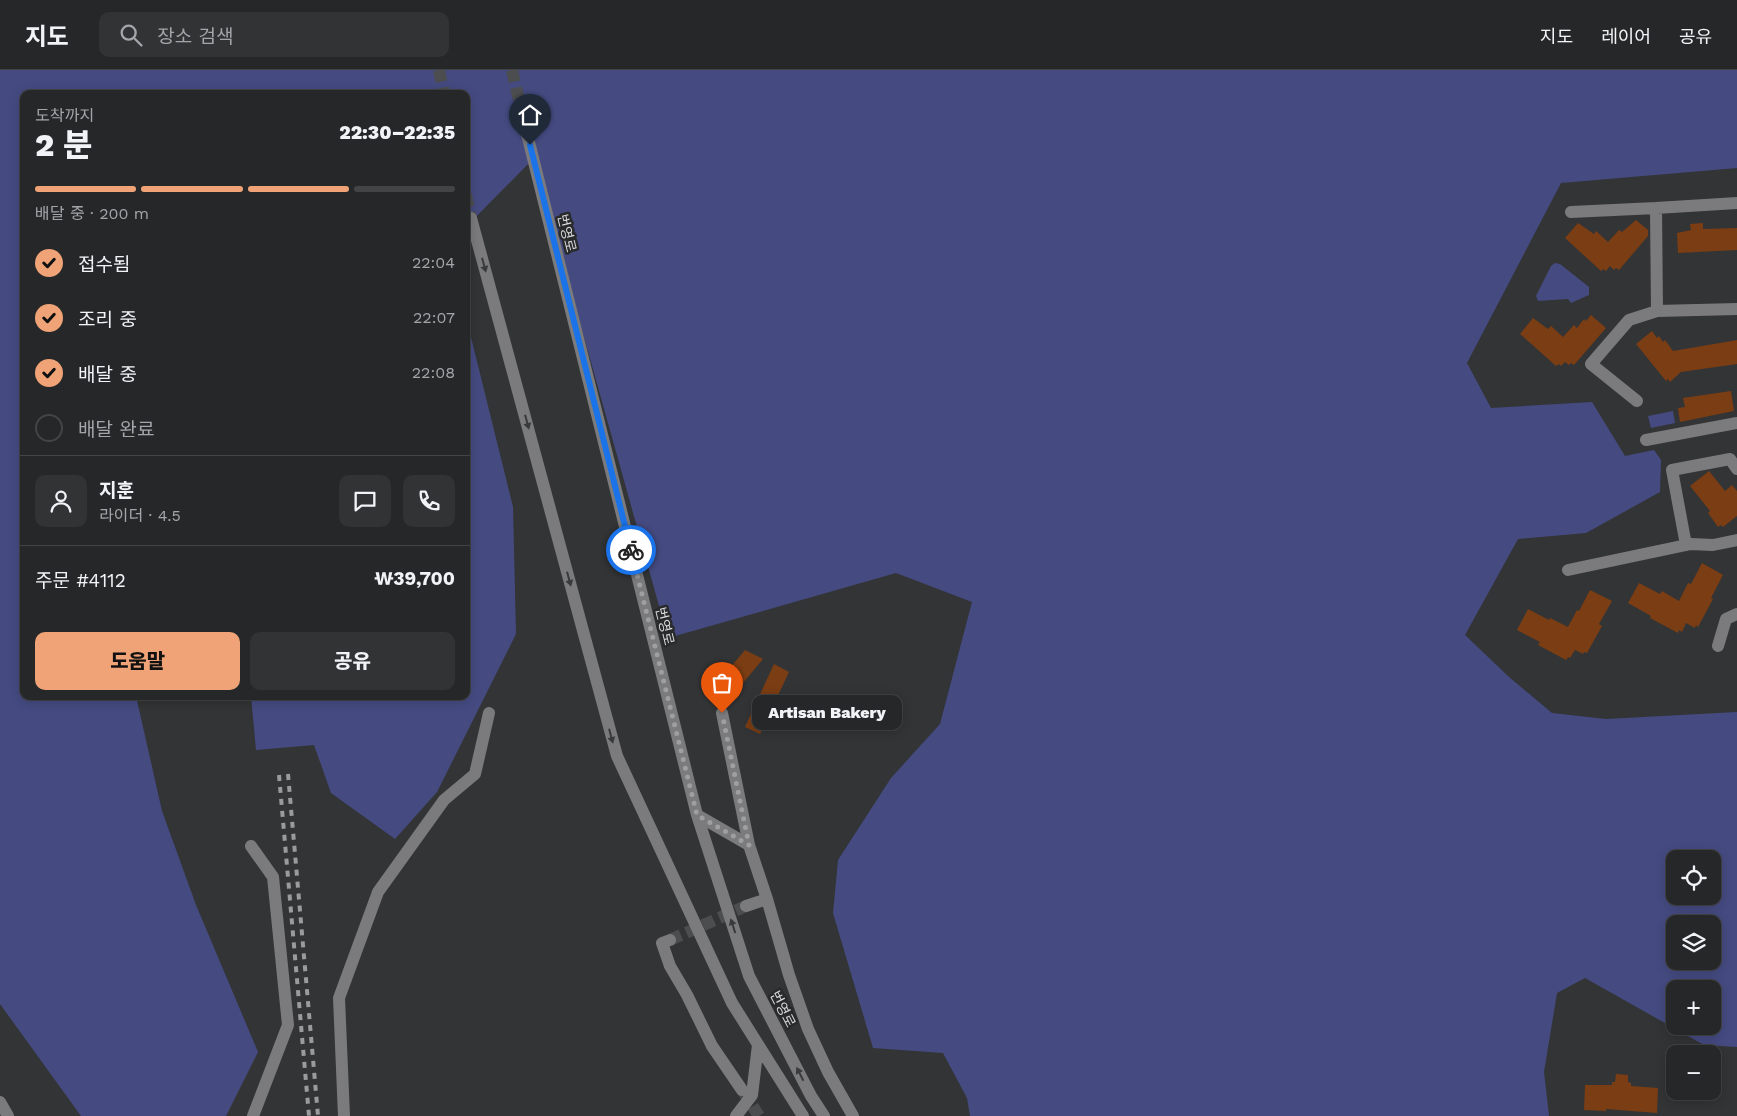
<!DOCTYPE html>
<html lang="ko">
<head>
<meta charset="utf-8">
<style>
  body { margin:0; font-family:"Work Sans","Noto Sans KR",sans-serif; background:#323334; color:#f1f3f6; height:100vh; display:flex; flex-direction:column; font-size:19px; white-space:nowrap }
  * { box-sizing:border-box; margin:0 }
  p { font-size:16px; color:#a4a5a8 }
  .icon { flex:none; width:28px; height:28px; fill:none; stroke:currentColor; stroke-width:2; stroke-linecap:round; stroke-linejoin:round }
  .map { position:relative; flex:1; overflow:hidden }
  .side { position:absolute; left:20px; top:20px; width:450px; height:610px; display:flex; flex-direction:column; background:#262728; border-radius:10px; box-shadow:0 2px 12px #0003,0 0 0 1px #424445 }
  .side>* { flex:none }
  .fabs { position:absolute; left:1666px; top:780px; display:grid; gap:10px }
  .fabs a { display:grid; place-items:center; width:55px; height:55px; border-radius:10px; background:#262728; box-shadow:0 2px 12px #0003,0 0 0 1px #424445; font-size:25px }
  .pin { position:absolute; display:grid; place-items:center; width:42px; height:42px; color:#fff; margin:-51px -21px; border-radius:50% 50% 50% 0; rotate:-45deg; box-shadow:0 0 5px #0007 }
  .pin .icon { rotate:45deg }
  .courier { position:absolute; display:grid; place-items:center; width:50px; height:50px; margin:-25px; border:4px solid #1a73e8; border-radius:50%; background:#fff; color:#222; box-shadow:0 1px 6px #0007 }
  .bubble { position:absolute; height:35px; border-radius:10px; background:#262728; box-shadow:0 2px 12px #0003,0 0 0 1px #424445; font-size:16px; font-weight:800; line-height:35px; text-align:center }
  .overview em { font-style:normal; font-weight:800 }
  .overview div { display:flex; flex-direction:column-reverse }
  .overview { display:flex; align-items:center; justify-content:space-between; height:85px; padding:0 15px }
  h1 { font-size:32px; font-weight:800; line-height:38px }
  .bar { display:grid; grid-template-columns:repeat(4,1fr); gap:8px 5px; align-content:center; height:60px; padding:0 15px }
  .bar i { height:6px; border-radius:4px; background:#424445 }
  .bar .active { background:#efa377 }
  .bar p { grid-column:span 4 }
  .line { display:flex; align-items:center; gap:12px; padding:0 15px; border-top:1px solid #424445 }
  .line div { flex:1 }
  .round { display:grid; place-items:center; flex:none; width:52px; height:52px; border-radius:10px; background:#323334 }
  ol { padding:0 15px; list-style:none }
  li { display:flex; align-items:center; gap:15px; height:55px }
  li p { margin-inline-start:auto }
  li .icon { padding:5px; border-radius:50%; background:#efa377; color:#111; stroke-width:4 }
  li:last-child { color:#a4a5a8 }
  li i { width:28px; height:28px; border:2px solid #424445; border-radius:50% }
  .primary-button { display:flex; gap:10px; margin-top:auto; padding:10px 15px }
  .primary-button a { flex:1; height:58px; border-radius:10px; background:#efa377; color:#111; font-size:20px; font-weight:800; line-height:58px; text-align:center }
  .primary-button a+a { background:#323334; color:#f1f3f6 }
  header { display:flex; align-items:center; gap:30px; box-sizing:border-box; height:70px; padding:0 25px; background:#262728; border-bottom:1px solid #424445 }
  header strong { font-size:24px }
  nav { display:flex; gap:28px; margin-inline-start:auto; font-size:18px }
  .search { width:350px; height:45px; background:#323334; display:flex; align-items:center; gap:12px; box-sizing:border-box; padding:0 18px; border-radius:10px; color:#a4a5a8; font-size:19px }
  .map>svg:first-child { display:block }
</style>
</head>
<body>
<header>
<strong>지도</strong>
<div class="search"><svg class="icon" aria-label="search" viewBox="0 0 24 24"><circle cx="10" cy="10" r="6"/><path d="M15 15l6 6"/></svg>장소 검색</div>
<nav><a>지도</a><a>레이어</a><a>공유</a></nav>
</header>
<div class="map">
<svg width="1737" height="1046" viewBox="0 0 1737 1046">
  <rect width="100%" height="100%" fill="#333436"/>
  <!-- green -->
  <path fill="#454b81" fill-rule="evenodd" d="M0,0H1737V98L1561,113L1467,293L1491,338L1592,332L1625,386L1654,380L1661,390L1660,422L1586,463L1518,469L1465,565L1509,607L1552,643L1606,649L1737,642V977L1704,975L1585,908L1557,923L1544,1002L1549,1046H970L967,1028L943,983L873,978L833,843L838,790L891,708L940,654L972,532L896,503L668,568L534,88L466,157V24H24V626H136L162,741L196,835L258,982L226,1046H81L0,934ZM1675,789H1712V826H1675ZM1675,854H1712V891H1675ZM1675,919H1712V956H1675Z
    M1555,193L1560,194L1589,217V225L1571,233L1568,229L1538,231L1536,226L1551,196Z
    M466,247L513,437L516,564L437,722L395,769L331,723L314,675L256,680L251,626H466Z
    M1673,341L1675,353L1651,358L1648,346Z"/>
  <!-- building -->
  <path fill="#7b3d13" d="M1636,150L1648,160V166L1619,200L1616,198L1614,200L1610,196L1606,201L1603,199L1601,201L1565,168L1578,153L1594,164L1596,161L1608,172L1619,160L1622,162Z
    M1703,153V159L1737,158V180L1678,183L1677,163L1691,160L1690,154Z
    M1591,245L1606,258L1574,295L1571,293L1569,295L1565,292L1561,296L1559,294L1556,296L1520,264L1533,248L1548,259L1551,256L1563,267L1574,255L1577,258L1584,249L1586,251Z
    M1652,261L1657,268L1659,266L1663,272L1665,270L1673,281L1737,270V294L1681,302L1670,312L1668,309L1666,311L1636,274Z
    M1731,321L1734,341L1680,352L1678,338L1685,337L1683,328Z
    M1709,401L1725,421L1732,415L1737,421V446L1723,457L1721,455L1718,457L1708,443L1710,441L1690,416Z
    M1702,493L1723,505L1711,528L1713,529L1698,557L1696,555L1695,558L1686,553L1682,562L1679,560L1678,563L1650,548L1651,546L1628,533L1639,513L1660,524L1662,521L1679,531L1688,513L1691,514Z
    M1590,520L1612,531L1599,554L1602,556L1587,583L1584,582L1583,584L1575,580L1570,588L1568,587L1566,590L1538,575L1540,572L1517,560L1528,539L1549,550L1550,548L1568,557L1577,540L1579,541Z
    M745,580L763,589L742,614L725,604Z
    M774,594L789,602L760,664L745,657Z
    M1616,1004L1628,1005V1012L1631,1013V1016L1658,1018L1657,1043L1606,1039V1041L1584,1040L1585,1015H1612V1012H1615Z"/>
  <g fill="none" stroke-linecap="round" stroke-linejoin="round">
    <!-- minor-tunnel -->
    <path stroke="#4c4d4e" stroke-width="12" stroke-dasharray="12 6" stroke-linecap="butt" d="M439,0L444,24
      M512,0L525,56
      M466,125L471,148
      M670,870L746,836
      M743,1021L759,1046"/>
    <!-- minor -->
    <path stroke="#7b7b7d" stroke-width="12" d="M525,56L697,745L749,906L811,1026L824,1046
      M1737,133L1656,138L1657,241L1737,239
      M1571,142L1656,138
      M471,148L617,686L732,933L803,1046
      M1637,331L1591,294L1629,250L1657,241
      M1646,370L1737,353
      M1686,475L1672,400L1730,389L1737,399
      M1568,500L1691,474L1713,475L1737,470
      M1718,576L1726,549L1737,544
      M722,643L749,775
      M697,745L749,775L767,829L789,905L808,959L828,1002L853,1046
      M251,776L273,807L288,955L253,1046
      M746,836L767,829
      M670,870L662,873L670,896L687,925L712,976L742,1020
      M0,1032L8,1046
      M344,1046L339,928L378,822L444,730L475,704L489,643
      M736,1046L752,1025L758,975"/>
    <!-- rail -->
    <path stroke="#9a9b9c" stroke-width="4" stroke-dasharray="6 6" stroke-linecap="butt" d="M288,704L318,1046
      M279,705L309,1046"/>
  </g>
  <!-- one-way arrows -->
  <defs><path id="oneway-solid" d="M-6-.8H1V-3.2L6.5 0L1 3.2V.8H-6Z" transform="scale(1.25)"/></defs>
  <g fill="#393a3c">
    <use href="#oneway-solid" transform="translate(484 195) rotate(75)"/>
    <use href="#oneway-solid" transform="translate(527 352) rotate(75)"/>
    <use href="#oneway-solid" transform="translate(569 509) rotate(75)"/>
    <use href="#oneway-solid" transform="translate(611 666) rotate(75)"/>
    <use href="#oneway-solid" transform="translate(733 856) rotate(-108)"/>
    <use href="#oneway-solid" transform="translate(800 1004) rotate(-117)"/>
  </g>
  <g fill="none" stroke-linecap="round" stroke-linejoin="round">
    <!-- done -->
    <path stroke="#9e9fa0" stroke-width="5" stroke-dasharray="0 9" d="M631,480L697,745L749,775L722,643"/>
    <!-- route -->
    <path stroke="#1a73e8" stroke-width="6" d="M530,75L631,480"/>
  </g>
  <g text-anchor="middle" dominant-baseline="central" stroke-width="5" stroke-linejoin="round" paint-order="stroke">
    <!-- street labels -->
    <g font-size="14" fill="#d7d8d9" stroke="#292a2c">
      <text transform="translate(567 163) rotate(76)">번영로</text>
      <text transform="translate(665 556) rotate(76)">번영로</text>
      <text transform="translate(783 939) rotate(63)">번영로</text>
    </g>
  </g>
</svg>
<div class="fabs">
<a><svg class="icon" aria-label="locate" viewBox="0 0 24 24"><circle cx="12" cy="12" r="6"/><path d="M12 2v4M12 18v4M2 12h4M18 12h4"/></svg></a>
<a><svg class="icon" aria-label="layers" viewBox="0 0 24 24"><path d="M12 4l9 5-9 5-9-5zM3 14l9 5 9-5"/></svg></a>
<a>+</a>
<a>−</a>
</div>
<div class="pin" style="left:722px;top:643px;background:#ea580c"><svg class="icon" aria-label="bag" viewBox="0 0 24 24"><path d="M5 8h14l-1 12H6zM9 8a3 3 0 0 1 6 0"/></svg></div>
<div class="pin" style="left:530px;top:75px;background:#1f2937"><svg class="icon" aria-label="home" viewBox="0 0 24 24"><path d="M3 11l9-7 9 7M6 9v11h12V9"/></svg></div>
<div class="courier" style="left:631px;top:480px"><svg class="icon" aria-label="bike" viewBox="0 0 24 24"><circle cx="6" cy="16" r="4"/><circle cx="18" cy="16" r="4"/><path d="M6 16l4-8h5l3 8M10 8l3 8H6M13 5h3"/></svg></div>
<div class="bubble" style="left:752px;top:625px;width:150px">Artisan Bakery</div>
<section class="side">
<div class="overview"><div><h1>2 분</h1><p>도착까지</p></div><em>22:30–22:35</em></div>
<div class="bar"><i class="active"></i><i class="active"></i><i class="active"></i><i></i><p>배달 중 · 200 m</p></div>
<ol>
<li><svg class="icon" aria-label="check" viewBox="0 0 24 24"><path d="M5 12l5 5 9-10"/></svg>접수됨<p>22:04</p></li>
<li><svg class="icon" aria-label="check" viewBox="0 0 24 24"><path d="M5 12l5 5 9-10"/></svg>조리 중<p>22:07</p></li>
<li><svg class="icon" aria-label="check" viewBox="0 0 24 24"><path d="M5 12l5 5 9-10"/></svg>배달 중<p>22:08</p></li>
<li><i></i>배달 완료</li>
</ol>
<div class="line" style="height:90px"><a class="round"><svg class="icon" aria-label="person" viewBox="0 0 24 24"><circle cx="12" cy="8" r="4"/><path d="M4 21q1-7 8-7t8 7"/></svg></a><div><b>지훈</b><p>라이더 · 4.5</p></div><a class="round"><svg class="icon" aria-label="chat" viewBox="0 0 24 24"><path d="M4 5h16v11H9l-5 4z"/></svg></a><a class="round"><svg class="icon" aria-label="phone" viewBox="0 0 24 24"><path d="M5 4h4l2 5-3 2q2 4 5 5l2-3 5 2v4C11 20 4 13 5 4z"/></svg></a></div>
<div class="line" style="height:65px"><div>주문 #4112</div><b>₩39,700</b></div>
<div class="primary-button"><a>도움말</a><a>공유</a></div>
</section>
</div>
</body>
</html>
